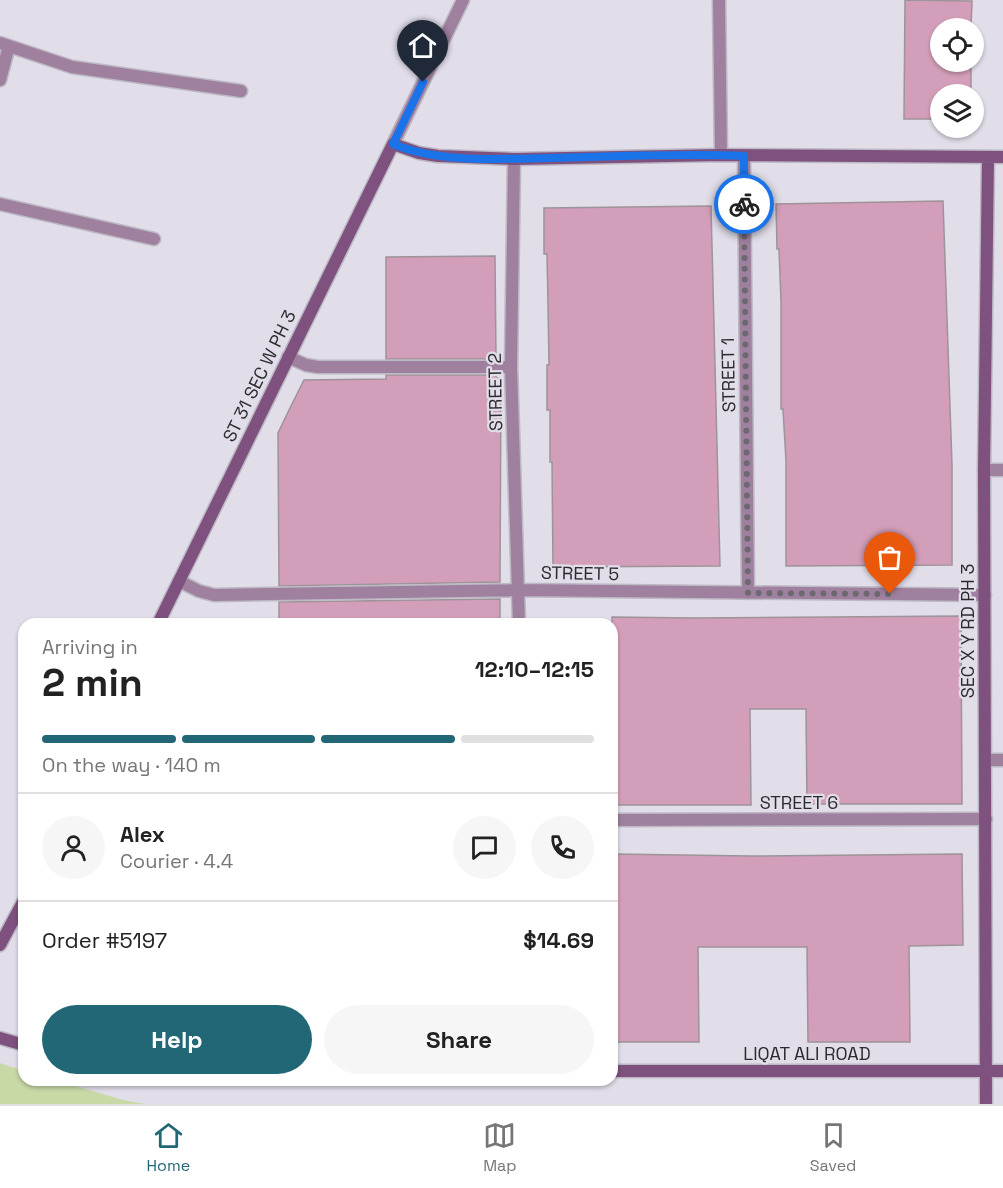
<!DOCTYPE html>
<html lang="en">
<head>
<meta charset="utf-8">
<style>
  body { margin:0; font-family:"Space Grotesk",sans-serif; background:#f6f6f6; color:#222; height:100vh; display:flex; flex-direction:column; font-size:22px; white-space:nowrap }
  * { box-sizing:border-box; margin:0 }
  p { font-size:20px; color:#767676 }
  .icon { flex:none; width:33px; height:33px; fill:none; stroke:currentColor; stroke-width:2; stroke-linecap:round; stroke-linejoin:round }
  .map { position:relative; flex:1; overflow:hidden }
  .details { position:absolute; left:18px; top:618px; width:600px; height:468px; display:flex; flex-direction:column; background:#fff; border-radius:18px; box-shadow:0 2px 4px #0004 }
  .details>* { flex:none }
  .fabs { position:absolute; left:930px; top:18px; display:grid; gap:12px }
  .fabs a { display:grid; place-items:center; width:54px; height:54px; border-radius:50%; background:#fff; box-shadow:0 2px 4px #0004; font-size:30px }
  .pin { position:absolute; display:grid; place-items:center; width:51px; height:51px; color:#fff; margin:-62px -26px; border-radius:50% 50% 50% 0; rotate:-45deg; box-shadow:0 0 6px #0007 }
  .pin .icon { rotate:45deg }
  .courier { position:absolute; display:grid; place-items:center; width:60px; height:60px; margin:-30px; border:4px solid #1a73e8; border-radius:50%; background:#fff; color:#222; box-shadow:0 2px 8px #0007 }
  .head em { font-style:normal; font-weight:700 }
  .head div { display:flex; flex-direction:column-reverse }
  .head { display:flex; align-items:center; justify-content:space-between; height:102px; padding:0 24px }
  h1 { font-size:39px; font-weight:700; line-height:45px }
  .bar { display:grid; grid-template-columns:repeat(4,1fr); gap:9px 6px; align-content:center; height:72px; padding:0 24px }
  .bar i { height:8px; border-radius:4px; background:#e0e0e0 }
  .bar .current { background:#216776 }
  .bar p { grid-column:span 4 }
  .line { display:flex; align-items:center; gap:15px; padding:0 24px; border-top:2px solid #e0e0e0 }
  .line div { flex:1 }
  .round { display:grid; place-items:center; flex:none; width:63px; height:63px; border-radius:32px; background:#f6f6f6 }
  .primary-button { display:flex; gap:12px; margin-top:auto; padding:12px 24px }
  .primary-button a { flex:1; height:69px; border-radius:36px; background:#216776; color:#fff; font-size:24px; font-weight:700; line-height:69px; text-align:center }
  .primary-button a+a { background:#f6f6f6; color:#222 }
  .tabs { display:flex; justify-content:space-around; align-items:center; height:84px; border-top:2px solid #e0e0e0; background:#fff; font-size:16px; color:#767676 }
  .tabs a { display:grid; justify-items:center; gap:3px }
  .tabs .current { color:#216776 }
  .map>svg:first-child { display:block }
</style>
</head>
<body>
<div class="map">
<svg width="1003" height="1104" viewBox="0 0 1003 1104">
  <rect width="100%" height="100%" fill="#e1dde9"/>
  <!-- green -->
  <path fill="#c8d9a6" d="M0,1063L24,1071V1080H55L123,1100L145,1104H0Z"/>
  <!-- building -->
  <path fill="#d39eb9" stroke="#9e9398" stroke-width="1.5" d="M905,0L972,1L971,28H940V62H971V94H940V119H904Z
    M943,201L952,465V565L786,566V461L783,409H781V301L779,249H777L776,204Z
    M711,206L720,566L553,567L552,462H550V410H547V365H549L548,305L547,254H544V208Z
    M495,256L496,359H386V257Z
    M386,375H496V378H501L500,582L279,586L278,433L290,408L304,380L386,379Z
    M500,599V624H279V602Z
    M961,616L962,804H807L806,709H750L751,805H612V617L694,618Z
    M612,854L751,856L962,854L963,945L909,946L910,1042H808L807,947H698L699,1042H612Z"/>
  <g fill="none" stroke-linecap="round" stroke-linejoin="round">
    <!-- street casing -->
    <g stroke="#bdb9c4" stroke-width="15">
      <path id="street" d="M719,0L721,155
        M0,43L72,67L241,91
        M0,80L9,46
        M393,144L463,0
        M744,156L748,593
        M514,159L511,367L519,624
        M0,204L154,239
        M288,357L306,365L318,367H511
        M984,470H1003
        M179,581L199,591L214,595L519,590L985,595
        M986,760H1003
        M612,820L986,819"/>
    </g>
    <!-- secondary casing -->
    <g stroke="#bdb9c4" stroke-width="15">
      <path id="secondary" d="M158,624L393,144L419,153L438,156L514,159L721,155L1003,157
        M0,945L24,900
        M0,1038L24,1045
        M612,1071H1003
        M986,1104L984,470L988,157"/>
    </g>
    <!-- street -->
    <use href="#street" stroke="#9f809f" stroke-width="12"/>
    <!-- secondary -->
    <use href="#secondary" stroke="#7e517f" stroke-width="12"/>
  </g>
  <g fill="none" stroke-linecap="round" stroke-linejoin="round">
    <!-- done -->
    <path stroke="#6b696f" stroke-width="6" stroke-dasharray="0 10.8" d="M744,204L748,593L890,594"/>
    <!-- route -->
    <path stroke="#1a73e8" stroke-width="8" d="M423,82L393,144C439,163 497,159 547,158C612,157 678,153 744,156V204"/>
  </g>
  <g text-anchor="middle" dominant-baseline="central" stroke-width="4.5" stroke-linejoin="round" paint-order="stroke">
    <!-- street labels -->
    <g font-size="18" fill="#2b2a2e" stroke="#e1dde9">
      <text transform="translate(728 375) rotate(-91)">STREET 1</text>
      <text transform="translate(259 376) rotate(-64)">ST 31 SEC W PH 3</text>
      <text transform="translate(495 392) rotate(-91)">STREET 2</text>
      <text transform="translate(580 573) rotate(1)">STREET 5</text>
      <text transform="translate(967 631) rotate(-90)">SEC X Y RD PH 3</text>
      <text x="799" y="802">STREET 6</text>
      <text x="807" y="1053">LIQAT ALI ROAD</text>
    </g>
  </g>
</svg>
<div class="fabs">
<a><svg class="icon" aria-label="locate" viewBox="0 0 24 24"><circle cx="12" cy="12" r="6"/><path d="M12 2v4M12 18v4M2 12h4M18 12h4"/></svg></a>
<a><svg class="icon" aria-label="layers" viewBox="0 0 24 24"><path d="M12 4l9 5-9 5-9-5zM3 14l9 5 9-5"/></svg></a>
</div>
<div class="pin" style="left:890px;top:594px;background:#ea580c"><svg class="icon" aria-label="bag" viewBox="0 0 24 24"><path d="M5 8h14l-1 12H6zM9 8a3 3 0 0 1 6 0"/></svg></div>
<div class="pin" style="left:423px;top:82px;background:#1f2937"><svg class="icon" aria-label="home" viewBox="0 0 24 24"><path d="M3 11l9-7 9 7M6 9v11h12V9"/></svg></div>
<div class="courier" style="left:744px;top:204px"><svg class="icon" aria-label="bike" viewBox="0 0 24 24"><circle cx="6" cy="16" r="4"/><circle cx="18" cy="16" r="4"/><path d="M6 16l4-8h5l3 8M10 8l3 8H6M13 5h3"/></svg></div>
<section class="details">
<div class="head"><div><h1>2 min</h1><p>Arriving in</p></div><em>12:10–12:15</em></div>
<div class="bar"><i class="current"></i><i class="current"></i><i class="current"></i><i></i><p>On the way · 140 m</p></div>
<div class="line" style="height:108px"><a class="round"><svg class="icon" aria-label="person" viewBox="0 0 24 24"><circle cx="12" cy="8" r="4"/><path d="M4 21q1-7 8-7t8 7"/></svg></a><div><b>Alex</b><p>Courier · 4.4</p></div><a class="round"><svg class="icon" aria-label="chat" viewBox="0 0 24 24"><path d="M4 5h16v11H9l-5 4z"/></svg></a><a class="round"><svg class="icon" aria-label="phone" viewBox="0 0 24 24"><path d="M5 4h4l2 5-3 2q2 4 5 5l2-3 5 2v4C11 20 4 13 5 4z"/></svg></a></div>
<div class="line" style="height:78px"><div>Order #5197</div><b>$14.69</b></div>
<div class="primary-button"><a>Help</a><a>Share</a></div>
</section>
</div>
<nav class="tabs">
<a class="current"><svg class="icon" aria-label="home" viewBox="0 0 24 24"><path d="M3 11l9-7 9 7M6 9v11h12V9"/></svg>Home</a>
<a><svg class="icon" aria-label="map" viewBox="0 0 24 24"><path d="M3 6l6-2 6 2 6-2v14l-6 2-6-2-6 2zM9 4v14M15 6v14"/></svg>Map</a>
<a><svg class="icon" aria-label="saved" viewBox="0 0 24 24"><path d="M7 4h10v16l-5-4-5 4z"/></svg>Saved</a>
</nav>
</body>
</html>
